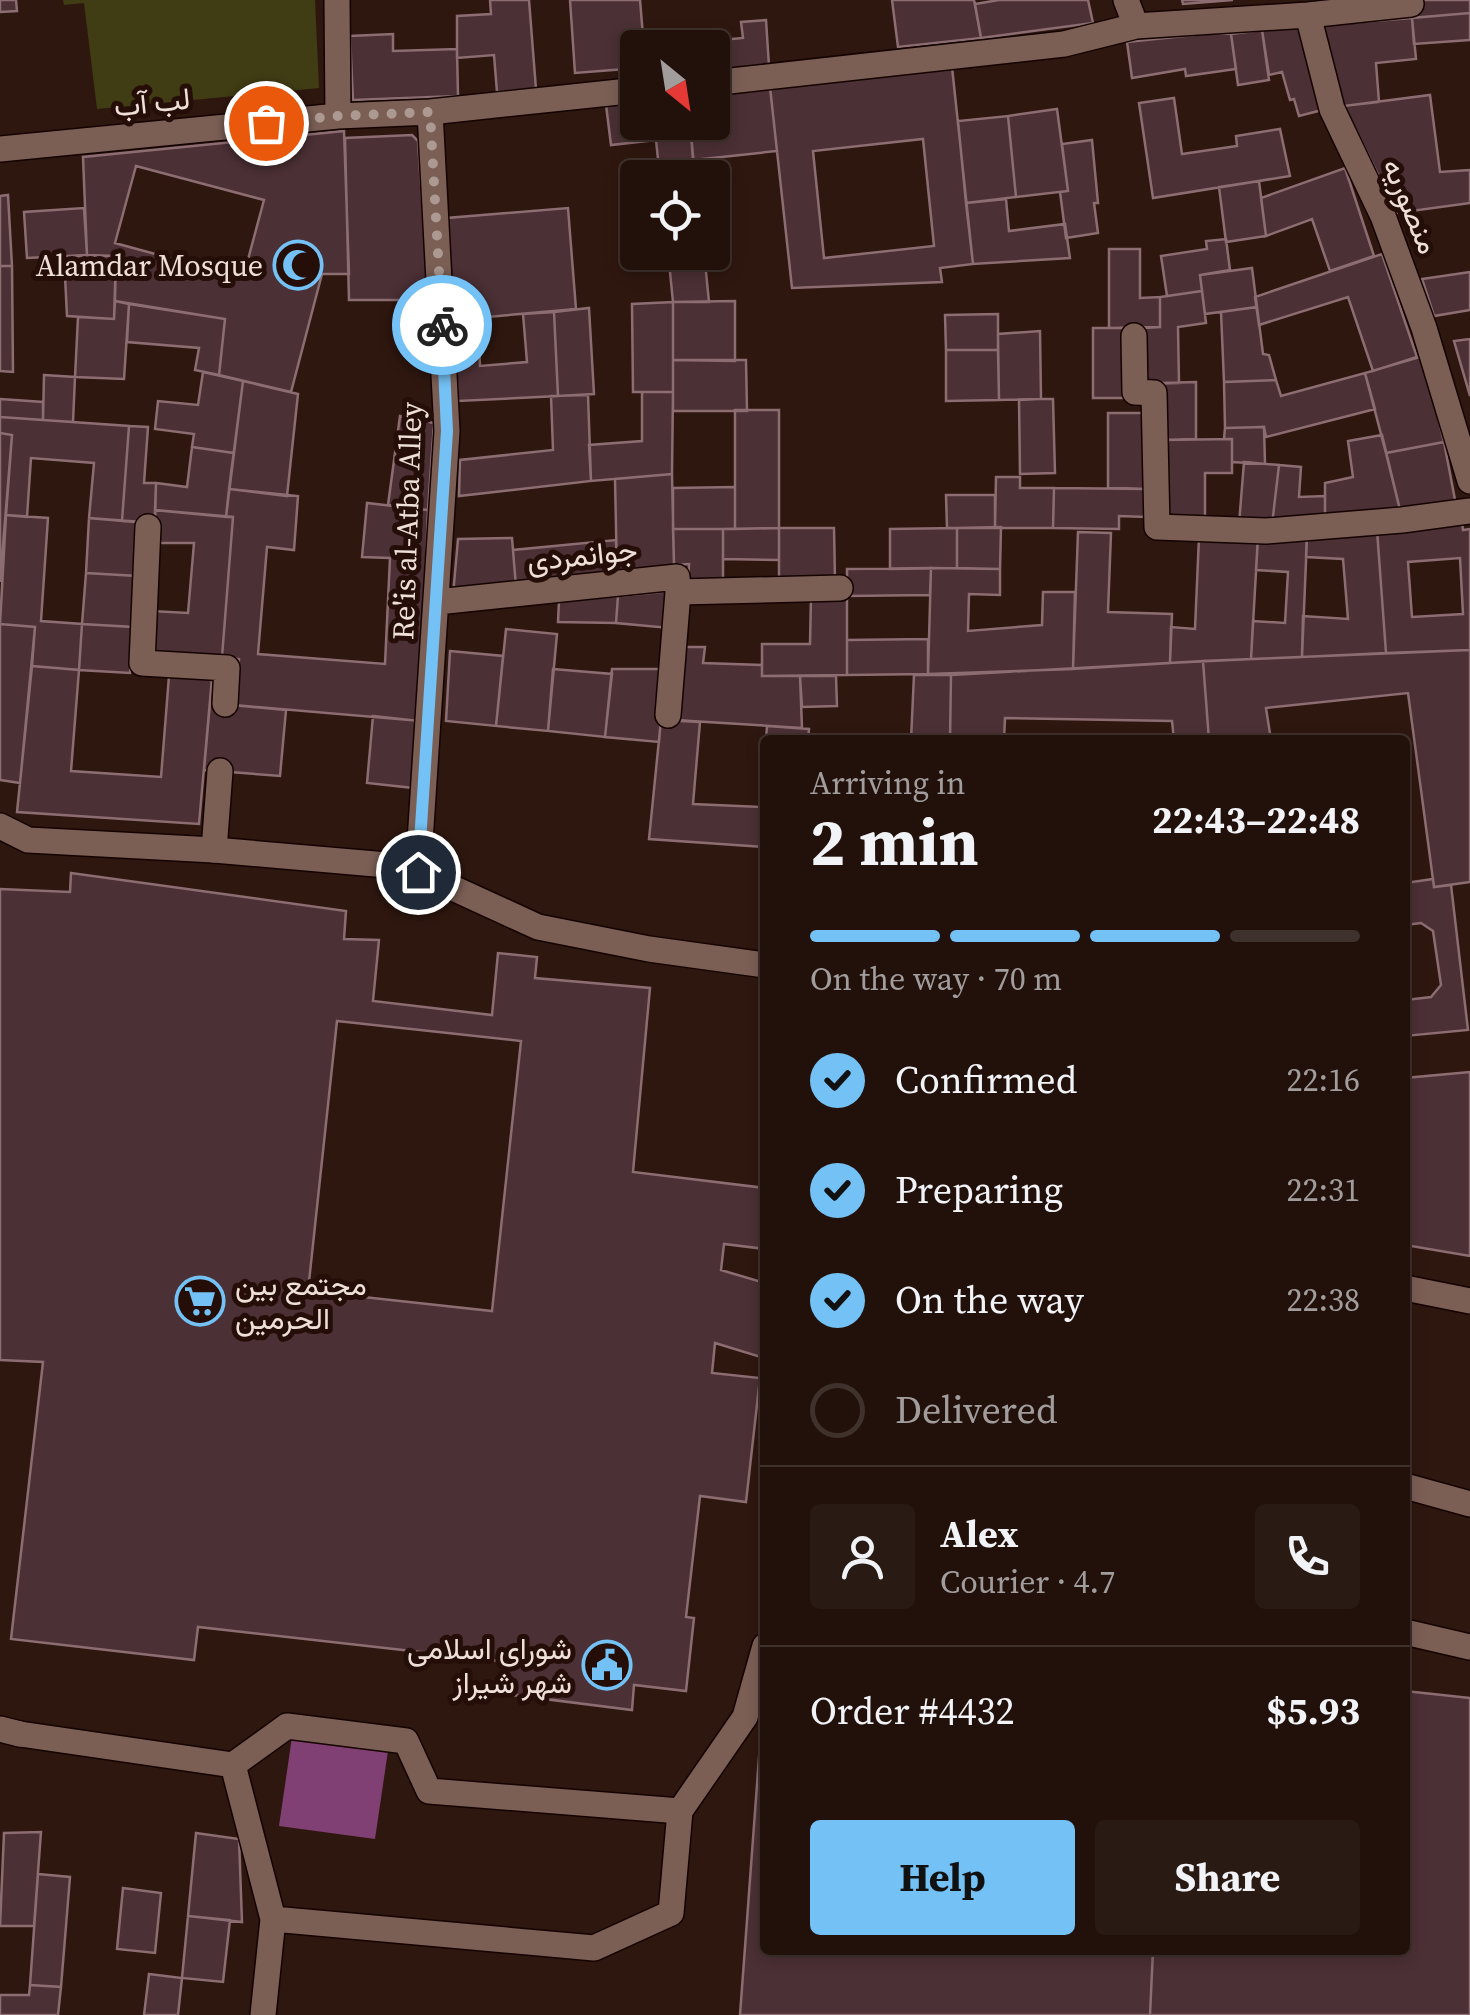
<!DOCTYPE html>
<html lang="en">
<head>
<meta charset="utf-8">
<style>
  body { margin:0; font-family:"Source Serif 4",Vazirmatn,serif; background:#2a1a14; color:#f1f3f6; height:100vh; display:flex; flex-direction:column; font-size:38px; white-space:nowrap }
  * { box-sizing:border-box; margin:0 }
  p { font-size:32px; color:#a29d9d }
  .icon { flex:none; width:55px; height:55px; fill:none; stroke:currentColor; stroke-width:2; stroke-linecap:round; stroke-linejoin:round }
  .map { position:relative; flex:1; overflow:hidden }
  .panel { position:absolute; left:760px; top:735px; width:650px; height:1220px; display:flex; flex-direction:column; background:#22110b; border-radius:10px; box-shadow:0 5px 15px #0003,0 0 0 2px #3f312c }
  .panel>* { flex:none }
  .needle { width:65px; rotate:150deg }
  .controls { position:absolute; left:620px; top:30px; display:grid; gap:20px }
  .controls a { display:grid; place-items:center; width:110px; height:110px; border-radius:10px; background:#22110b; box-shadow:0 5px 15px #0003,0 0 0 2px #3f312c; font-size:50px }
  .pin { position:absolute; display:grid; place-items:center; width:85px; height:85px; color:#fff; margin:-42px; border:5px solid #fff; border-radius:50%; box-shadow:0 2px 10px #0007 }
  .courier { position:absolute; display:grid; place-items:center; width:100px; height:100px; margin:-50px; border:8px solid #73c1f5; border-radius:50%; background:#fff; color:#222; box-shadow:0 2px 12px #0007 }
  .overview em { font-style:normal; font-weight:700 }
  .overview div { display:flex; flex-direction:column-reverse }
  .overview { display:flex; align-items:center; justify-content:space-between; height:170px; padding:0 50px }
  h1 { font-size:65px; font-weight:700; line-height:75px }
  .bar { display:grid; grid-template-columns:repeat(4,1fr); gap:15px 10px; align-content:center; height:120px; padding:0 50px }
  .bar i { height:12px; border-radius:8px; background:#3f312c }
  .bar .selected { background:#73c1f5 }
  .bar p { grid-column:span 4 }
  .line { display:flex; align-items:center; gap:25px; padding:0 50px; border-top:2px solid #3f312c }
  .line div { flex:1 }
  .round { display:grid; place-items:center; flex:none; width:105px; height:105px; border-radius:10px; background:#2a1a14 }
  ol { padding:0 50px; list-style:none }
  li { display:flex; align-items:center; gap:30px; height:110px }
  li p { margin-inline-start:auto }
  li .icon { padding:10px; border-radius:50%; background:#73c1f5; color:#111; stroke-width:4 }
  li:last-child { color:#a29d9d }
  li i { width:55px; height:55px; border:5px solid #3f312c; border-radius:50% }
  .primary-button { display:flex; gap:20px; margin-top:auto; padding:20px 50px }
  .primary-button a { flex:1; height:115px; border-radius:10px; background:#73c1f5; color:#111; font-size:40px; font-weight:700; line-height:115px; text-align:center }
  .primary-button a+a { background:#2a1a14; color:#f1f3f6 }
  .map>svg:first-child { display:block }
</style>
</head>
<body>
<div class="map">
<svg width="1470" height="2015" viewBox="0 0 1470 2015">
  <rect width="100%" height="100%" fill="#2e170f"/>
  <!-- green -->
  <path fill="#403c14" d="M63,0H315L319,88L97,109L84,3L64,5Z"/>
  <!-- water -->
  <path fill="#814073" d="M293,1730L389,1744L375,1839L279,1826Z"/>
  <!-- building -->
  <path fill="#4b3035" stroke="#8c6d72" stroke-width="2.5" fill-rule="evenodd" d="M0,0H16L17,11L0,12Z
    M490,0H529L536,89L497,92L494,55L457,58V16L491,14Z
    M570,0H640L644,48H638V68L575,73Z
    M892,0H974L981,38L898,47Z
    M999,0H1088L1093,23L981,38L975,4Z
    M1182,0H1233L1183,4Z
    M1411,0H1470V13L1412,18Z
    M1470,13V40L1414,44L1412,18Z
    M1412,18L1416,59L1376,63L1379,102L1344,106L1321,25Z
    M766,20L769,66L714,73L711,41L743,38L741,22Z
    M1300,26L1322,110L1299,116L1294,99L1290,100L1282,72L1269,75L1262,30Z
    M1262,30L1269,80L1238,85L1231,34Z
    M1213,33L1231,34L1236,69L1186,76L1185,69L1132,78L1127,42Z
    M393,34V51L457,49L458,96L353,100L350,36Z
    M711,41L712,48L643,47Z
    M952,67L973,264L940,268L942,282L792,288L770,87ZM923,139L934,246L824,258L813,151Z
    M770,87L777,151L693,160L690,122H712V94Z
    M1430,95L1440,172L1470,170V203L1397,213L1344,106Z
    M1174,98L1182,154L1237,146L1236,136L1280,129L1290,176L1153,198L1139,103Z
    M638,102V122H690L695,178H660L656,140L611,145L606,105Z
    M1057,109L1068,191L1016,197L1008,116Z
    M1008,116L1016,197L966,203L958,121Z
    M344,131L349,274H322L291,392L219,375L225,319L115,301L116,256L87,255L83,157ZM136,166L264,200L243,278L115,243Z
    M412,135L418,141L429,300H349L345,138Z
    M1092,140L1098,203H1094L1098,233L1066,238L1060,192L1068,191L1062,144Z
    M1345,168L1374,256L1330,271L1312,219L1266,236L1261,198Z
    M1259,181L1266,236L1226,242L1219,187Z
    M8,195L12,266H0V196Z
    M1006,199L1009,231L1065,224L1070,258L973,264L966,203Z
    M84,208L87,255L27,258L24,212Z
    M568,208L576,309L453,320L447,218Z
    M1226,239L1230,270L1200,275L1202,291L1167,296L1161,256L1207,249L1206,241Z
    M1109,249H1140V298L1160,297V327L1109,328Z
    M668,252H704L709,302H673Z
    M1382,254L1417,357L1373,371L1348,297L1259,325L1255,297Z
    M64,256H116L114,319L67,316Z
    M0,266H12L13,372L0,371Z
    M1252,268L1257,307L1205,314L1200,275Z
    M1470,272V310L1434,316L1422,279Z
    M1202,291L1206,323L1178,327L1179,383L1144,384L1143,328L1160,327V297Z
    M115,301L129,304L124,379L75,377L78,317L114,319Z
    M735,301V361L673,360V302Z
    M673,302V392H633L632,304Z
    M129,304L225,319L219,375L195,370L199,348L127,342Z
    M1257,307L1263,354L1269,355L1276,380L1224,382L1221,312Z
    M589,308L594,394L558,396L554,312Z
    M554,312L558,396L458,401L453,320L478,318L480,366L527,362L523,314Z
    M998,314V350H946L945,315Z
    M1093,328H1126L1127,398H1093Z
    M1040,331L1041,399L999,400L998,334Z
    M1470,339V396L1454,341Z
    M946,350H998L999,400L946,401Z
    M1423,356L1444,442L1386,453L1365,373Z
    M673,360H746L747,411H673Z
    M203,372L243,381L234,453L192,447L194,434L155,429L158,401L198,405Z
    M1365,373L1375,409L1266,437L1264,427L1225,428L1224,382L1276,380L1281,396Z
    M44,375L75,377L73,422L43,420Z
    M243,381L298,394L287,496L229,489Z
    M1196,382V439L1162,440V383Z
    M642,392H673L672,474L591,481L589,445L642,441Z
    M588,395L591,481L459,496L460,460L553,450L551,396Z
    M0,399L43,402V420L0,417Z
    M1041,399H1053L1055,473L1020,474L1019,400Z
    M735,410H779V528L735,529Z
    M1108,413H1147V489L1108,488Z
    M400,416L434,423L428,510L388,505Z
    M0,417L129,426L122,521L89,518L94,463L31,458L27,517L6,515L12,435L0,433Z
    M129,426L148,427L144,483H156L155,523L122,521Z
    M1264,427L1265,464L1232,462V439H1224L1225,428Z
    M0,433L12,435L0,582Z
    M1382,435L1401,514L1325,517V483L1353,477L1348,441Z
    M1232,439V473H1205V524H1163L1162,440Z
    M1444,442L1456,505L1401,514L1386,453Z
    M192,447L234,453L226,517L155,510L156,483L187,487Z
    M1244,462L1279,465L1272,525L1239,524Z
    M1279,465L1301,467L1299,497L1325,496V517L1272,525Z
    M672,474L674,565L617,575L615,479Z
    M996,477H1020V488H1054L1053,528H995Z
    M735,487V529H673V488Z
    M1054,488L1147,489L1146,517L1119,516V529L1053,528Z
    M229,489L298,496L294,550L267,547L258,654L385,664L390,558L362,557L367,503L428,510L420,721L234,705L239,659L222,657L233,517H226Z
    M946,495H995V528H947Z
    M155,510L233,517L222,657L151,654L152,611L188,613L194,543H154Z
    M6,515L48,518L41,621L82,624L79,670L32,666L35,627L0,624Z
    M89,518L141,522L137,576L86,573Z
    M1462,523L1463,530L1470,529V650L1386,653L1377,530ZM1460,558L1463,614L1412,617L1408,562Z
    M1001,527L1000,569L957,568V528Z
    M779,528V560L723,559V529Z
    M779,528H834L835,580L779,581Z
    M957,528V568L890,569V529Z
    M673,529H723V586H688L689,564L674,565Z
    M1377,530L1386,653L1302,657L1303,616L1348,619L1343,559L1306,557L1307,531Z
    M1078,532L1111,533L1108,612L1172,614L1170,663L1073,669Z
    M1199,537H1258L1251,659L1170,663L1171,627L1195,629Z
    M1258,537H1307L1302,657L1251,659L1253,621L1285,623L1288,572L1256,570Z
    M512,538L516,587L453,595L458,539Z
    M616,540L617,575L516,587L513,550Z
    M931,568L930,595L847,596V569Z
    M931,568L1000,569V595L969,594L968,631L1042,625L1043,592H1075L1073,669L928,674Z
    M86,573L137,576L133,627L82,624Z
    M671,591L669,628L616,623L618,596Z
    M618,596L616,623L558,622L559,601Z
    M811,596H847V675L762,676V644H810Z
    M0,624L35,627L20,783L0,780Z
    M82,624L133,627L130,673L79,670Z
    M506,629L557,634L548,731L496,726Z
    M928,639V674L847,675V640Z
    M679,647H705L703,663L762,665V676H800L802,728L675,720Z
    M1470,650V882L1434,887L1408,693L1266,708L1271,740H1209L1203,661Z
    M450,651L503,656L496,726L446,721Z
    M1203,661L1209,740H1174L1172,721L1005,718L1004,740H950L951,675Z
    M32,666L79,670L71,771L161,777L169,676L212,678L199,824L17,812Z
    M553,669L612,674L605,737L548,731Z
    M612,669H665L659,742L605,737Z
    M914,675H951L950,740H911Z
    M800,676H836L837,706L802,707Z
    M210,703L286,710L280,776L204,770Z
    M373,716L420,721L414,788L367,783Z
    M661,720L700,722L693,804L761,807L765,751V847L649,839Z
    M767,726L809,729L808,740H766Z
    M71,873L346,911L344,939L379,940L373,1001L492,1015L498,953L537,957L535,978L650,988L633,1172L765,1188V1249L724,1244L721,1270L765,1283V1353L764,1358L715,1343L712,1373L760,1378L746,1502L700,1496L686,1617L694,1618L686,1691L634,1685L632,1710L505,1694L509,1662L198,1627L194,1660L11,1639L43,1362L0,1360V889L70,892ZM337,1021L521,1041L492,1311L308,1291Z
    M1433,879L1434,887L1451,885L1468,1030L1405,1036V1000L1431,997L1441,985L1433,931L1421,923L1405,925V883Z
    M1470,1072V1256L1405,1245V1078Z
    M1405,1691L1470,1698V2015H1150L1153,1950H1405Z
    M760,1744L765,1745V1950H1153L1150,2015H740Z
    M41,1832L34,1926H0L4,1833Z
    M196,1833L239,1839L242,1922L188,1916Z
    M38,1874L70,1877L61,1987L30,1985Z
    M123,1888L161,1893L155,1953L117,1949Z
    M188,1916L230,1920L223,1982L182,1978Z
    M149,1974L182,1978L178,2015H144Z
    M30,1985L61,1987L58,2015H0V1995H29Z"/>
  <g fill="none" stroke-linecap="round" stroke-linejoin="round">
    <!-- service casing -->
    <g stroke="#150300" stroke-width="28">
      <path id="service" d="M337,0L338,116
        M1126,0L1136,26
        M1308,15L1332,109L1383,216L1424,328L1470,481
        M712,83L1064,44L1136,26L1308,15L1411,4
        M0,149L338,116L430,112L638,90
        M1134,336L1135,392L1154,393L1157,527L1266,531L1402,520L1470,511
        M148,527L142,663L227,668L225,704
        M437,602L677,577L678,592L840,588
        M668,715L678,592
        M214,850L220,771
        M418,872L447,431L430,112
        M1405,1632L1470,1647
        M20,1734L233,1765L287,1726L406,1741L429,1791L680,1811L745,1717L765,1646
        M233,1765L273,1919L263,2015
        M273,1919L594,1948L671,1913L680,1811"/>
    </g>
    <!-- pedestrian casing -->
    <g stroke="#150300" stroke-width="28">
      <path id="pedestrian" d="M1405,1486L1470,1504
        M0,1729L20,1734"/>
    </g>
    <!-- minor casing -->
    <g stroke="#150300" stroke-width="28">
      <path id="minor" d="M0,826L28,840L214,850L387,865L418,872L538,927L649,949L765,965
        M1405,1288L1470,1301"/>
    </g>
    <!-- service -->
    <use href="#service" stroke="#7b5f55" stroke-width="25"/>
    <!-- pedestrian -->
    <use href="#pedestrian" stroke="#7b5f55" stroke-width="25"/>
    <!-- minor -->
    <use href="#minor" stroke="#7b5f55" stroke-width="25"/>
  </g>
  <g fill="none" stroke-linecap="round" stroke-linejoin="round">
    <!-- done -->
    <path stroke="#ab9992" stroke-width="10" stroke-dasharray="0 18" d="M266,123L338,116L430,112L442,325"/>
    <!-- route -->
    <path stroke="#73c1f5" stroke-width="12" d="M418,872L447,431L442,325"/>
  </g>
  <!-- icons -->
  <defs>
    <g id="mosque-ring" transform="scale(2.5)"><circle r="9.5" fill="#240e07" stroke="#73c1f5" stroke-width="1.5"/><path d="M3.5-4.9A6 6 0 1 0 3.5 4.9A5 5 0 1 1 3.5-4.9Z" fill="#73c1f5"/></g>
    <g id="supermarket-ring" transform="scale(2.5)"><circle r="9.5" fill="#240e07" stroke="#73c1f5" stroke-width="1.5"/><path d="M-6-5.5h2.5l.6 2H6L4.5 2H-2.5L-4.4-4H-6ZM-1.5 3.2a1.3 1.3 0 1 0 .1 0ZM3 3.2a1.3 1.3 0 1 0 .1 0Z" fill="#73c1f5"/></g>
    <g id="civic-ring" transform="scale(2.5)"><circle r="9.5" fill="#240e07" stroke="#73c1f5" stroke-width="1.5"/><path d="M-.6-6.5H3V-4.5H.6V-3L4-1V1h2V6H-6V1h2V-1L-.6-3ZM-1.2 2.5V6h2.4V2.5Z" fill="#73c1f5"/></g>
  </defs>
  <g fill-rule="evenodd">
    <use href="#mosque-ring" x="298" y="265"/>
    <use href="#supermarket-ring" x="200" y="1301"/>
    <use href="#civic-ring" x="607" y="1665"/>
  </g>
  <g text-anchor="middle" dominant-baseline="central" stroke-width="10" stroke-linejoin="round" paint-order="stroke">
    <!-- street labels -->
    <g font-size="30" fill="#efdfd9" stroke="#240e07">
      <text transform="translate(152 102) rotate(-6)">لب آب</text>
      <text transform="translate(1411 206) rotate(67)">منصوریه</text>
      <text transform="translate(407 521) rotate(-88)">Re'is al-Atba Alley</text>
      <text transform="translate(582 555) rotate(-6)">جوانمردی</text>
    </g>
    <!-- poi labels -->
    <g font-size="30" fill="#efdfd9" stroke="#240e07" text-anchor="end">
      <text x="263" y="265">Alamdar Mosque</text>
      <text x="235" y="1284" text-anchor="start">مجتمع بین<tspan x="235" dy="34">الحرمین</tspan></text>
      <text x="572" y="1648">شورای اسلامی<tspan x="572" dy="34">شهر شیراز</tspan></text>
    </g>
  </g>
</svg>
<div class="controls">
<a><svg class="needle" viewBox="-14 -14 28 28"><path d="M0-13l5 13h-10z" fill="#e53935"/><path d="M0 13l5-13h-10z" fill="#a29d9d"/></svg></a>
<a><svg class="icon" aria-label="locate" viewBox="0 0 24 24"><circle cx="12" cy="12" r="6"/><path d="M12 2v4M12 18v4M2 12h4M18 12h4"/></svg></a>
</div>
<div class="pin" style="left:266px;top:123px;background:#ea580c"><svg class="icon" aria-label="bag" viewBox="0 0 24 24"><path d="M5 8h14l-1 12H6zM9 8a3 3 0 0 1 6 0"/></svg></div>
<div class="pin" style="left:418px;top:872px;background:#1f2937"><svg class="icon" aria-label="home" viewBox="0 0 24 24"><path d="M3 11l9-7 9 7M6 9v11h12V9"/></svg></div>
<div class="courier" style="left:442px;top:325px"><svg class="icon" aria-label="bike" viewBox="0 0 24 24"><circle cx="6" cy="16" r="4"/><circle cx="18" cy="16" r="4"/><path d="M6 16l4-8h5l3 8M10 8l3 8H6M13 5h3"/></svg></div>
<section class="panel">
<div class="overview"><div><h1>2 min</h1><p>Arriving in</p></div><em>22:43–22:48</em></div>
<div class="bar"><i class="selected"></i><i class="selected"></i><i class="selected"></i><i></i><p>On the way · 70 m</p></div>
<ol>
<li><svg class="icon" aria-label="check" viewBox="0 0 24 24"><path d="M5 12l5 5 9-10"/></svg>Confirmed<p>22:16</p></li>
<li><svg class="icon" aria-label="check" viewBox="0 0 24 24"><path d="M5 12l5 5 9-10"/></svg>Preparing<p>22:31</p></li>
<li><svg class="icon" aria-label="check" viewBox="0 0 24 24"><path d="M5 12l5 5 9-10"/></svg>On the way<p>22:38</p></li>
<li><i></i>Delivered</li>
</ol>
<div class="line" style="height:180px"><a class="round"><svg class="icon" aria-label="person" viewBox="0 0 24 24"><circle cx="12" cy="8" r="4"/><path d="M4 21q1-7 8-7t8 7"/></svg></a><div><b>Alex</b><p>Courier · 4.7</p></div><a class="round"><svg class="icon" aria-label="phone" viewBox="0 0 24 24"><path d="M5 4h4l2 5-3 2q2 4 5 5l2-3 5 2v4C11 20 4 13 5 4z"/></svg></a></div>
<div class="line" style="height:130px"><div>Order #4432</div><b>$5.93</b></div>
<div class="primary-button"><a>Help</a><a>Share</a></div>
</section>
</div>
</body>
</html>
